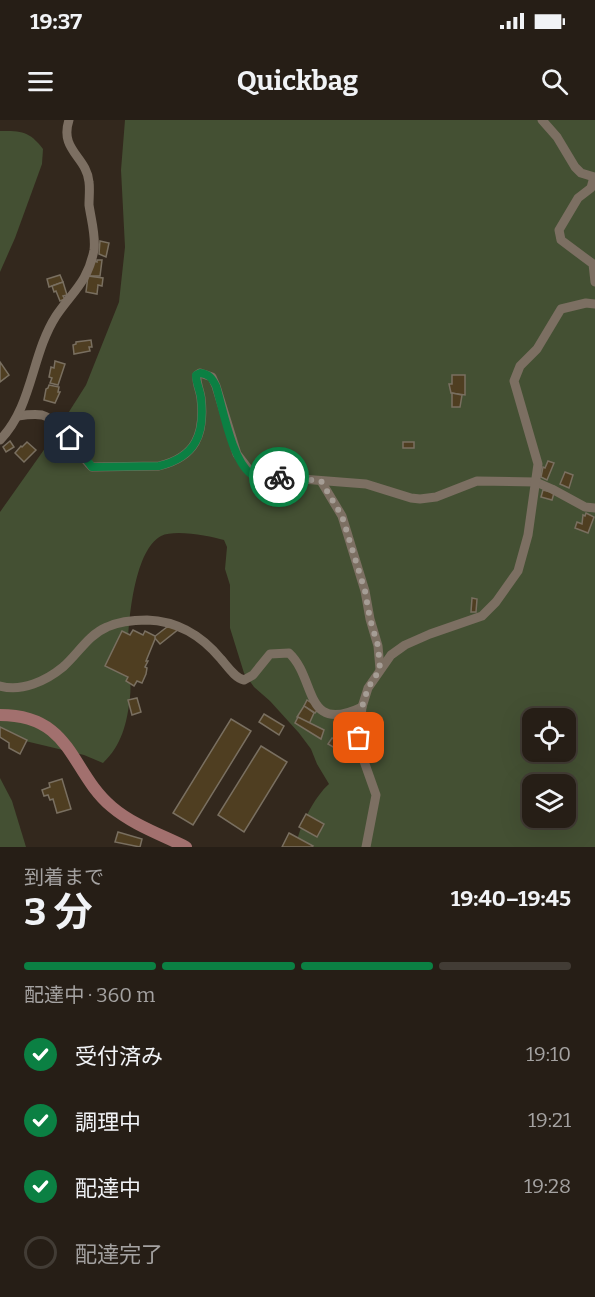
<!DOCTYPE html>
<html lang="ja">
<meta charset="utf-8">
<style>
body{margin:0;font-family:Bitter,"Noto Sans JP",serif;background:#322b23;color:#f1f3f6;height:100vh;display:flex;flex-direction:column;font-size:22px;white-space:nowrap}
*{box-sizing:border-box;margin:0}
p{font-size:20px;color:#a4a2a1}
.icon{flex:none;width:33px;height:33px;fill:none;stroke:currentColor;stroke-width:2;stroke-linecap:round;stroke-linejoin:round}
.map{position:relative;height:727px;overflow:hidden}
.drawer{display:flex;flex-direction:column;background:#261e16;flex:1}
.drawer>*{flex:none}
.controls{position:absolute;left:522px;top:588px;display:grid;gap:12px}
.controls a{display:grid;place-items:center;width:54px;height:54px;border-radius:12px;background:#261e16;box-shadow:0 6px 24px #0002,0 0 0 2px #423c35;font-size:30px}
.pin{position:absolute;display:grid;place-items:center;width:51px;height:51px;color:#fff;margin:-26px;border-radius:12px;box-shadow:0 3px 9px #0006}
.courier{position:absolute;display:grid;place-items:center;width:60px;height:60px;margin:-30px;border:4px solid #0b8043;border-radius:50%;background:#fff;color:#222;box-shadow:0 2px 8px #0007}
.headline em{font-style:normal;font-weight:700}
.headline div{display:flex;flex-direction:column-reverse}
.headline{display:flex;align-items:center;justify-content:space-between;height:102px;padding:0 24px}
h1{font-size:39px;font-weight:700;line-height:45px}
.bar{display:grid;grid-template-columns:repeat(4,1fr);gap:9px 6px;align-content:center;height:72px;padding:0 24px}
.bar i{height:8px;border-radius:4px;background:#423c35}
.bar .on{background:#0b8043}
.bar p{grid-column:span 4}
ol{padding:0 24px;list-style:none}
li{display:flex;align-items:center;gap:18px;height:66px}
li p{margin-inline-start:auto}
li .icon{padding:6px;border-radius:50%;background:#0b8043;color:#fff;stroke-width:4}
li:last-child{color:#a4a2a1}
li i{width:33px;height:33px;border:3px solid #423c35;border-radius:50%}
.status{display:flex;justify-content:space-between;align-items:center;height:42px;padding:0 30px;background:#261e16;direction:ltr}
.status svg{height:16px;fill:currentColor}
header{display:flex;justify-content:space-between;align-items:center;height:78px;padding:0 24px;background:#261e16;font-size:27px;font-weight:700}
.map>svg:first-child{display:block}
</style>
<div class="status"><b>19:37</b><svg viewBox="0 0 49 12"><path d="M0 12V9h3v3zM5 12V6h3v6zM10 12V3h3v9zM15 12V0h3v12zM26 1h20v11H26zM47 4h2v5h-2z"/></svg></div>
<header><svg class="icon" aria-label="menu" viewBox="0 0 24 24"><path d="M4 6h16M4 12h16M4 18h16"/></svg>Quickbag<svg class="icon" aria-label="search" viewBox="0 0 24 24"><circle cx="10" cy="10" r="6"/><path d="M15 15l6 6"/></svg></header>
<div class="map">
<svg width="595" height="727" viewBox="0 0 595 727">
<rect width="100%" height="100%" fill="#33281d"/>
<g fill="#445033" fill-rule="evenodd">
<path d="M 125,0 L 595,0 L 595,727 L 296,727 C 298,708 315,676 329,664 L 317,644 L 311,629 L 299,613 L 270,581 L 254,567 L 244,553 L 230,508 L 230,465 L 225,449 L 227,427 L 224,420 C 210,416 175,409 161,416 C 135,430 129,496 128,522 C 127,540 132,559 130,577 C 127,603 122,625 103,643 L 84,635 L 0,615 L 0,392 L 53,317 L 86,265 L 119,182 L 125,127 L 121,50 ZM 532,598 L 566,598 L 566,632 L 532,632 ZM 532,664 L 566,664 L 566,698 L 532,698 Z"/>
<path d="M 0,11 C 22,11 29,11 43,29 L 42,44 L 15,118 L 0,152 Z"/>
<path d="M 0,658 L 12,681 L 26,727 L 0,727 Z"/>
</g>
<g fill="#4f3e21" stroke="#796f60" stroke-width="1.5">
<path d="M 100,121 L 109,123 L 106,137 L 99,134 Z"/>
<path d="M 97,140 L 102,140 L 100,156 L 88,156 L 94,141 L 97,142 Z"/>
<path d="M 60,155 L 63,162 L 49,167 L 47,159 Z"/>
<path d="M 88,156 L 103,158 L 102,166 L 98,165 L 97,174 L 86,172 Z"/>
<path d="M 63,162 L 67,175 L 63,176 L 65,179 L 60,181 L 56,171 L 54,172 L 52,166 Z"/>
<path d="M 91,220 L 92,227 L 89,227 L 90,231 L 74,234 L 73,225 L 76,224 L 76,222 Z"/>
<path d="M 55,241 L 65,244 L 58,265 L 50,263 L 52,258 L 49,257 L 51,247 L 54,248 Z"/>
<path d="M 0,242 L 9,255 L 0,262 Z"/>
<path d="M 452,255 L 465,255 L 465,275 L 451,273 L 449,264 L 452,264 Z"/>
<path d="M 49,265 L 59,267 L 58,272 L 60,272 L 55,283 L 44,280 L 46,269 L 48,268 Z"/>
<path d="M 452,273 L 462,275 L 460,287 L 452,287 Z"/>
<path d="M 10,321 L 14,327 L 6,332 L 3,327 Z"/>
<path d="M 27,322 L 36,330 L 24,342 L 15,333 L 21,326 L 22,327 Z"/>
<rect x="403" y="322" width="11" height="6"/>
<path d="M 548,341 L 554,343 L 547,360 L 541,357 L 543,347 L 545,348 Z"/>
<path d="M 565,352 L 573,355 L 569,368 L 560,364 Z"/>
<path d="M 543,370 L 554,373 L 552,380 L 541,377 Z"/>
<path d="M 586,393 L 594,397 L 588,413 L 575,408 L 577,402 L 582,404 L 583,395 L 585,396 Z"/>
<path d="M 472,478 L 477,479 L 476,492 L 471,492 Z"/>
<path d="M 167,507 L 180,508 L 160,524 L 154,517 Z"/>
<path d="M 133,510 L 143,515 L 145,511 L 155,516 L 155,519 L 146,541 L 148,541 L 145,547 L 147,548 L 146,554 L 142,563 L 137,561 L 134,566 L 126,561 L 128,557 L 105,546 L 122,511 L 130,515 Z"/>
<path d="M 137,578 L 141,592 L 132,595 L 128,580 Z"/>
<path d="M 307,580 L 319,588 L 315,593 L 304,586 Z"/>
<path d="M 304,586 L 314,593 L 309,604 L 297,597 Z"/>
<path d="M 264,594 L 284,606 L 279,615 L 259,602 Z"/>
<path d="M 298,597 L 324,610 L 321,619 L 295,603 Z"/>
<path d="M 231,599 L 251,611 L 193,705 L 173,693 Z"/>
<path d="M 0,607 L 27,620 L 20,634 L 9,628 L 9,623 L 0,617 Z"/>
<path d="M 332,618 L 342,624 L 343,626 L 340,631 L 328,624 Z"/>
<path d="M 261,626 L 287,642 L 244,712 L 218,695 Z"/>
<path d="M 62,659 L 71,689 L 57,693 L 53,679 L 50,680 L 48,675 L 44,676 L 42,670 L 50,667 L 49,663 Z"/>
<path d="M 306,694 L 324,704 L 317,717 L 299,707 Z"/>
<path d="M 118,712 L 142,719 L 140,727 L 115,722 Z"/>
<path d="M 289,713 L 313,726 L 312,727 L 282,727 Z"/>
</g>
<g fill="none" stroke-linecap="round" stroke-linejoin="round">
<g stroke="#7c6f62" stroke-width="9">
<path d="M 542,0 L 557,17 L 575,47 L 581,53 L 594,57 L 591,68 L 578,78 L 559,110 L 561,120 L 593,144 L 595,162"/>
<path d="M 18,296 C 25,295 35,294 42,295 C 60,300 78,334 92,347 L 159,346 C 196,337 205,314 201,278 C 200,270 196,263 197,255 L 200,253 L 212,257 L 216,266 L 237,334 L 253,355 L 265,358 L 276,357 L 366,364 L 411,378 L 420,379 L 436,377 L 477,361 L 536,362 L 552,369 L 585,387 L 595,388"/>
<path d="M 0,320 C 33,286 31,235 56,196 C 72,172 88,162 94,130 C 96,116 91,99 89,85 C 89,77 90,69 89,62 C 87,37 59,30 69,0"/>
<path d="M 321,361 L 342,396 L 365,471 L 370,499 L 378,526 L 380,549"/>
<path d="M 0,566 C 22,572 46,561 63,547 C 78,534 88,515 107,507 C 118,502 134,500 147,500 C 178,501 202,516 221,539 C 228,547 235,558 244,560 L 253,555 L 270,534 L 289,533 C 317,559 303,615 362,587"/>
<path d="M 366,727 L 376,675 L 359,627 L 359,618 L 362,587 L 368,568 L 391,535 L 405,525 L 430,514 L 482,496 L 496,482 L 518,451 L 528,415 L 538,344 L 514,261 L 520,246 L 537,229 L 561,189 L 586,183 L 595,184"/>
</g>
<path stroke="#a2706e" stroke-width="12" d="M 0,595 C 73,595 70,652 112,687 C 133,705 162,715 186,727"/>
</g>
<g fill="none" stroke-linecap="round" stroke-linejoin="round">
<path stroke="#a59d95" stroke-width="6" stroke-dasharray="0 10.8" d="M 279,357 L 321,361 L 342,396 L 365,471 L 370,499 L 378,526 L 380,549 L 368,568 L 362,587 L 359,618"/>
<path stroke="#0b8043" stroke-width="8" d="M 70,318 L 92,347 L 159,346 C 196,337 205,314 201,278 C 200,270 196,263 196,255 L 200,253 C 209,254 212,258 216,266 C 223,289 232,340 251,354 C 259,359 270,357 279,357"/>
</g>
</svg>
<div class="controls">
<a><svg class="icon" aria-label="locate" viewBox="0 0 24 24"><circle cx="12" cy="12" r="6"/><path d="M12 2v4M12 18v4M2 12h4M18 12h4"/></svg></a>
<a><svg class="icon" aria-label="layers" viewBox="0 0 24 24"><path d="M12 4l9 5-9 5-9-5zM3 14l9 5 9-5"/></svg></a>
</div>
<div class="pin" style="left:359px;top:618px;background:#ea580c"><svg class="icon" aria-label="bag" viewBox="0 0 24 24"><path d="M5 8h14l-1 12H6zM9 8a3 3 0 0 1 6 0"/></svg></div>
<div class="pin" style="left:70px;top:318px;background:#1f2937"><svg class="icon" aria-label="home" viewBox="0 0 24 24"><path d="M3 11l9-7 9 7M6 9v11h12V9"/></svg></div>
<div class="courier" style="left:279px;top:357px"><svg class="icon" aria-label="bike" viewBox="0 0 24 24"><circle cx="6" cy="16" r="4"/><circle cx="18" cy="16" r="4"/><path d="M6 16l4-8h5l3 8M10 8l3 8H6M13 5h3"/></svg></div>
</div>
<section class="drawer">
<div class="headline"><div><h1>3 分</h1><p>到着まで</p></div><em>19:40–19:45</em></div>
<div class="bar"><i class="on"></i><i class="on"></i><i class="on"></i><i></i><p>配達中 · 360 m</p></div>
<ol>
<li><svg class="icon" aria-label="check" viewBox="0 0 24 24"><path d="M5 12l5 5 9-10"/></svg>受付済み<p>19:10</p></li>
<li><svg class="icon" aria-label="check" viewBox="0 0 24 24"><path d="M5 12l5 5 9-10"/></svg>調理中<p>19:21</p></li>
<li><svg class="icon" aria-label="check" viewBox="0 0 24 24"><path d="M5 12l5 5 9-10"/></svg>配達中<p>19:28</p></li>
<li><i></i>配達完了</li>
</ol>
</section>
